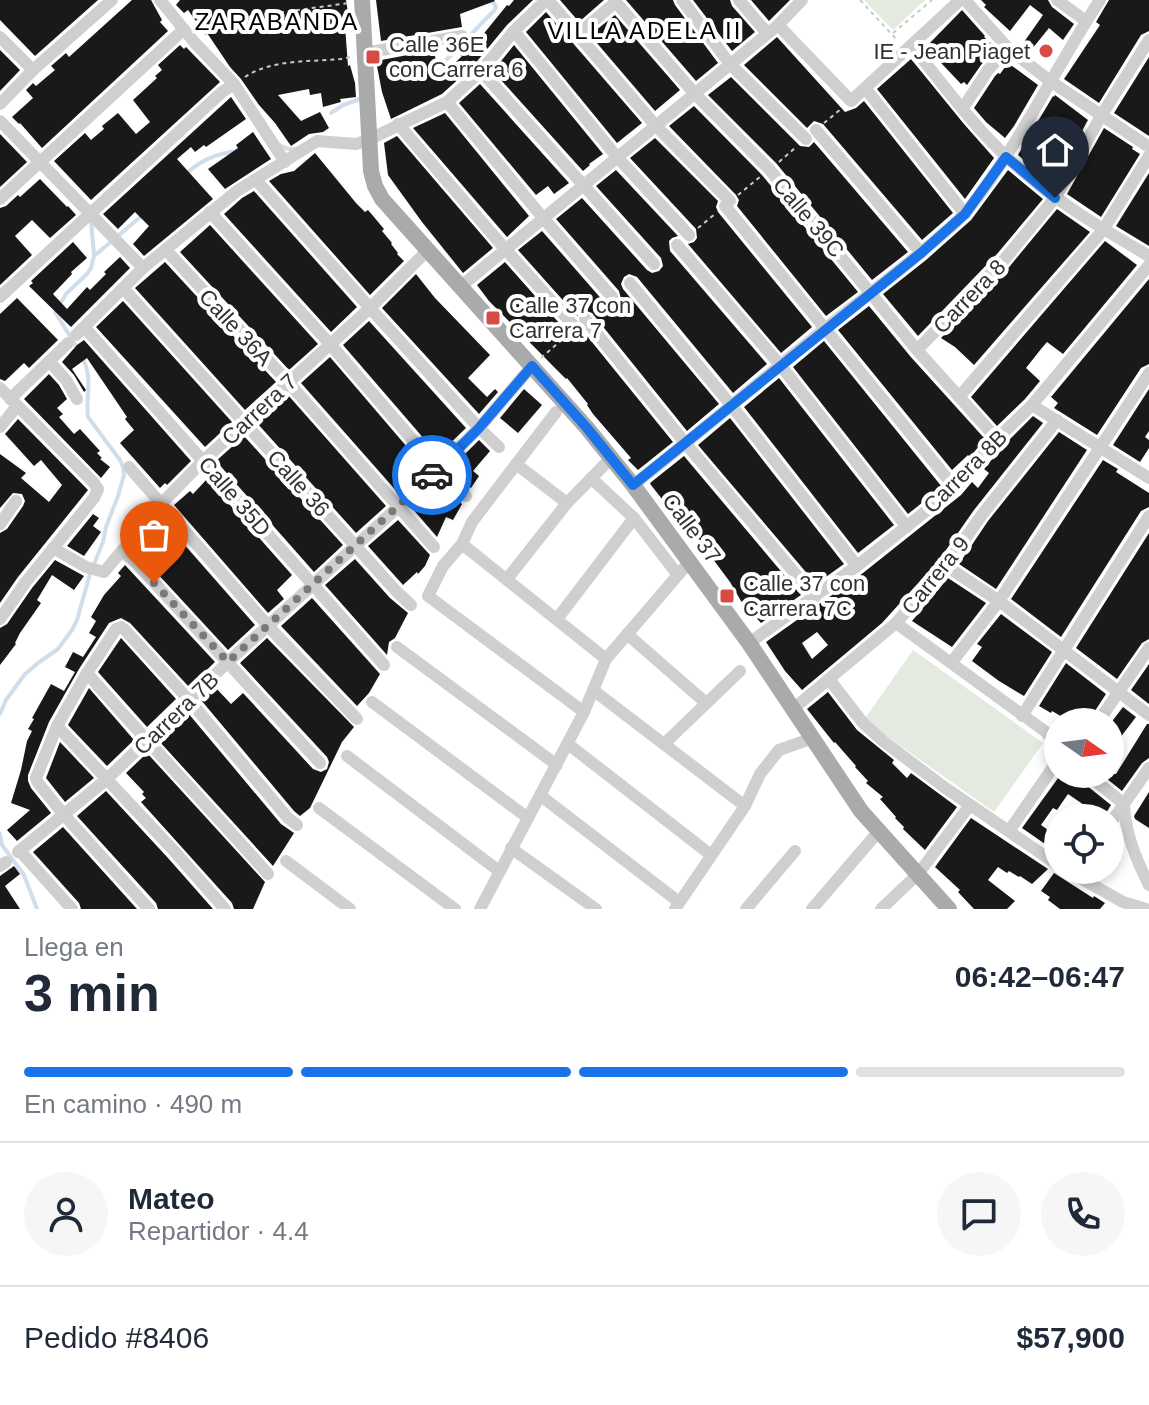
<!DOCTYPE html>
<html lang="es">
<meta charset="utf-8">
<style>
body{margin:0;font-family:Arial,sans-serif;background:#f6f6f7;color:#1f2937;height:100vh;display:flex;flex-direction:column;font-size:30px;white-space:nowrap}
*{box-sizing:border-box;margin:0}
p{font-size:26px;color:#747a83}
.icon{flex:none;width:44px;height:44px;fill:none;stroke:currentColor;stroke-width:2;stroke-linecap:round;stroke-linejoin:round}
.map{position:relative;height:909px;overflow:hidden}
.sheet{display:flex;flex-direction:column;background:#fff;flex:1}
.sheet>*{flex:none}
.needle{width:52px;rotate:104deg}
.controls{position:absolute;left:1044px;top:708px;display:grid;gap:16px}
.controls a{display:grid;place-items:center;width:80px;height:80px;border-radius:50%;background:#fff;box-shadow:0 4px 12px #0003;font-size:40px}
.pin{position:absolute;display:grid;place-items:center;width:68px;height:68px;color:#fff;margin:-82px -34px;border-radius:50% 50% 50% 0;rotate:-45deg;box-shadow:0 0 8px #0007}
.pin .icon{rotate:45deg}
.courier{position:absolute;display:grid;place-items:center;width:80px;height:80px;margin:-40px;border:6px solid #1a73e8;border-radius:50%;background:#fff;color:#222;box-shadow:0 2px 10px #0007}
.overview em{font-style:normal;font-weight:600}
.overview div{display:flex;flex-direction:column-reverse}
.overview{display:flex;align-items:center;justify-content:space-between;height:136px;padding:0 24px}
h1{font-size:52px;font-weight:600;line-height:60px}
.bar{display:grid;grid-template-columns:repeat(4,1fr);gap:12px 8px;align-content:center;height:96px;padding:0 24px}
.bar i{height:10px;border-radius:6px;background:#e0e1e3}
.bar .selected{background:#1a73e8}
.bar p{grid-column:span 4}
.line{display:flex;align-items:center;gap:20px;padding:0 24px;border-top:2px solid #e0e1e3}
.line div{flex:1}
.round{display:grid;place-items:center;flex:none;width:84px;height:84px;border-radius:42px;background:#f6f6f7}
.map>svg:first-child{display:block}
</style>
<div class="map">
<svg width="1149" height="909" viewBox="0 0 1149 909">
<rect width="100%" height="100%" fill="#fff"/>
<g fill="#e3eadf">
<path d="M 864,0 L 925,0 L 893,30 Z"/>
<path d="M 913,650 L 1043,743 L 994,812 L 864,720 Z"/>
</g>
<g fill="none" stroke-linecap="round" stroke-linejoin="round">
<g stroke="#d0ddeb" stroke-width="4">
<path d="M 433,70 C 456,55 473,30 494,11 L 496,7 L 492,0"/>
<path d="M 331,113 L 343,105 L 360,99"/>
<path d="M 278,145 L 289,149 L 296,149"/>
<path d="M 185,175 C 199,161 218,153 238,151"/>
<path d="M 91,220 L 94,255"/>
<path d="M 78,349 L 55,312 L 66,294 L 87,274 L 91,268 L 94,256 L 144,214"/>
<path d="M 0,714 L 6,700 L 25,674 L 38,663 L 58,649 L 72,630 L 77,620 L 90,574 L 103,542 L 106,527 L 118,496 L 124,475 L 123,467 L 120,460 L 88,417 C 85,395 94,379 82,357"/>
<path d="M 0,834 L 2,845 L 24,875 L 37,909"/>
</g>
</g>
<g fill="#191919" fill-rule="evenodd">
<path d="M 0,0 L 98,0 L 35,56 L 0,20 Z"/>
<path d="M 132,0 L 151,0 L 162,20 L 160,22 L 168,31 L 42,148 L 20,123 L 19,124 L 12,117 L 33,98 L 26,90 L 33,83 L 36,86 L 55,70 L 51,66 L 66,53 L 69,57 Z"/>
<path d="M 180,0 L 346,0 L 350,25 L 345,26 L 348,66 L 350,65 L 355,83 L 356,97 L 340,99 L 341,102 L 323,107 L 321,93 L 310,95 L 309,89 L 278,95 L 301,121 L 320,112 L 329,128 L 323,132 L 309,134 L 291,146 L 275,123 L 259,105 L 241,79 L 230,67 L 205,30 L 203,31 L 188,10 L 184,13 L 176,5 Z"/>
<path d="M 376,0 L 494,0 L 495,1 L 460,14 L 462,27 L 381,41 Z"/>
<path d="M 514,0 L 533,0 L 507,25 L 474,65 L 442,94 L 391,119 L 382,92 L 376,61 L 434,50 L 439,79 L 462,56 L 460,55 L 473,39 L 477,42 L 507,5 L 509,6 Z"/>
<path d="M 560,0 L 604,0 L 579,22 Z"/>
<path d="M 626,0 L 673,0 L 675,5 L 718,63 L 696,81 Z"/>
<path d="M 693,0 L 730,0 L 732,6 L 755,32 L 732,51 Z"/>
<path d="M 751,0 L 790,0 L 769,21 Z"/>
<path d="M 981,0 L 1048,0 L 1052,7 L 1074,24 L 1063,40 L 1049,28 L 1032,49 L 1024,42 L 1043,15 L 1030,5 L 1010,31 L 984,7 L 986,5 Z"/>
<path d="M 1109,0 L 1149,0 L 1149,31 L 1141,35 L 1099,103 L 1064,79 L 1100,25 L 1096,22 Z"/>
<path d="M 962,10 L 985,36 L 984,37 L 996,48 L 981,65 L 967,85 L 964,82 L 961,84 L 926,47 Z"/>
<path d="M 546,12 L 642,123 L 617,143 L 526,32 Z"/>
<path d="M 615,15 L 680,90 L 655,111 L 590,35 Z"/>
<path d="M 777,37 L 845,112 L 856,108 L 864,101 L 953,213 L 922,240 L 823,124 L 814,121 L 807,128 L 744,65 Z"/>
<path d="M 180,45 L 184,49 L 186,47 L 220,82 L 91,200 L 54,161 L 85,133 L 91,140 L 104,129 L 102,126 L 118,113 L 136,134 L 150,122 L 133,100 L 157,78 L 155,76 L 162,70 L 158,65 Z"/>
<path d="M 514,45 L 603,154 L 589,164 L 590,165 L 583,171 L 493,71 Z"/>
<path d="M 0,50 L 20,70 L 0,91 Z"/>
<path d="M 1149,57 L 1149,136 L 1114,113 Z"/>
<path d="M 911,59 L 964,124 L 994,158 L 965,199 L 877,89 Z"/>
<path d="M 1008,63 L 1038,85 L 1014,126 L 1005,138 L 986,122 L 974,108 L 995,76 L 998,73 L 1000,74 Z"/>
<path d="M 731,77 L 800,146 L 809,147 L 814,142 L 908,252 L 872,280 L 776,163 L 708,95 Z"/>
<path d="M 480,84 L 569,183 L 554,194 L 548,186 L 536,195 L 459,103 Z"/>
<path d="M 1055,95 L 1088,120 L 1053,184 L 1018,155 L 1053,96 L 1054,97 Z"/>
<path d="M 231,97 L 246,119 L 206,147 L 204,145 L 195,152 L 191,147 L 177,159 L 213,199 L 144,256 L 133,244 L 149,226 L 135,212 L 118,229 L 103,214 Z"/>
<path d="M 694,106 L 762,175 L 858,292 L 826,316 L 737,206 L 739,200 L 736,195 L 669,126 Z"/>
<path d="M 445,113 L 529,216 L 507,237 L 413,128 Z"/>
<path d="M 1104,128 L 1133,147 L 1132,149 L 1140,154 L 1101,217 L 1067,194 Z"/>
<path d="M 253,132 L 271,159 L 225,189 L 208,169 L 238,148 L 236,145 Z"/>
<path d="M 0,134 L 27,162 L 0,187 Z"/>
<path d="M 397,136 L 493,248 L 463,273 L 422,222 L 388,175 L 384,143 Z"/>
<path d="M 655,138 L 718,201 L 716,207 L 718,212 L 812,327 L 781,353 L 688,244 L 694,242 L 697,238 L 696,229 L 630,158 Z"/>
<path d="M 315,153 L 356,203 L 365,212 L 368,210 L 374,217 L 384,229 L 382,231 L 392,243 L 391,244 L 398,253 L 397,254 L 404,261 L 370,295 L 269,181 L 281,174 L 294,171 Z"/>
<path d="M 616,170 L 678,236 L 672,238 L 669,241 L 670,251 L 767,364 L 733,393 L 637,277 L 629,274 L 624,277 L 621,284 L 623,289 L 719,404 L 687,431 L 592,313 L 584,310 L 577,316 L 518,250 L 542,231 L 605,303 L 610,306 L 617,304 L 621,299 L 619,291 L 556,219 L 582,198 L 647,270 L 652,273 L 659,271 L 663,266 L 661,258 L 596,186 Z"/>
<path d="M 1008,170 L 1043,199 L 997,254 L 918,336 L 883,294 L 926,260 L 971,220 Z"/>
<path d="M 1149,173 L 1149,246 L 1116,226 Z"/>
<path d="M 40,179 L 67,207 L 68,206 L 76,215 L 50,238 L 32,220 L 15,236 L 32,255 L 0,285 L 0,208 L 6,206 L 18,195 L 20,197 Z"/>
<path d="M 254,191 L 357,307 L 331,332 L 224,214 L 242,198 Z"/>
<path d="M 1057,209 L 1090,232 L 974,365 L 955,347 L 941,338 L 1010,266 Z"/>
<path d="M 210,225 L 318,344 L 289,370 L 180,252 Z"/>
<path d="M 1105,241 L 1137,265 L 1063,354 L 1047,342 L 1041,349 L 1026,368 L 1040,381 L 1025,399 L 997,426 L 971,397 Z"/>
<path d="M 73,242 L 87,258 L 71,272 L 72,274 L 53,294 L 67,309 L 87,287 L 90,290 L 106,274 L 104,272 L 120,257 L 130,268 L 71,327 L 29,286 L 33,283 L 31,281 Z"/>
<path d="M 165,262 L 276,382 L 245,410 L 135,288 Z"/>
<path d="M 505,262 L 568,333 L 576,336 L 583,331 L 673,442 L 638,470 L 628,460 L 631,458 L 593,414 L 587,405 L 588,404 L 567,378 L 566,379 L 551,364 L 489,301 L 477,285 Z"/>
<path d="M 416,274 L 435,298 L 490,355 L 468,378 L 487,397 L 495,389 L 498,392 L 479,414 L 382,308 Z"/>
<path d="M 1149,279 L 1149,364 L 1141,368 L 1097,435 L 1054,408 L 1058,403 L 1051,397 Z"/>
<path d="M 17,298 L 58,340 L 29,368 L 24,363 L 5,381 L 0,379 L 0,314 Z"/>
<path d="M 123,301 L 232,422 L 205,447 L 96,327 Z"/>
<path d="M 869,306 L 910,356 L 985,439 L 970,457 L 968,455 L 952,470 L 838,330 Z"/>
<path d="M 369,321 L 466,428 L 438,455 L 343,345 Z"/>
<path d="M 84,340 L 191,461 L 167,485 L 165,483 L 160,488 L 120,443 L 134,430 L 125,419 L 127,417 L 87,358 L 72,369 L 86,390 L 84,392 L 74,375 L 62,362 L 77,345 Z"/>
<path d="M 824,341 L 942,487 L 908,514 L 793,367 Z"/>
<path d="M 330,357 L 425,468 L 399,494 L 301,383 Z"/>
<path d="M 49,374 L 59,385 L 67,399 L 57,408 L 63,414 L 59,417 L 74,434 L 80,429 L 100,451 L 97,453 L 102,458 L 100,459 L 110,467 L 101,478 L 24,399 Z"/>
<path d="M 779,378 L 894,525 L 858,553 L 744,407 Z"/>
<path d="M 524,389 L 542,405 L 518,433 L 500,418 Z"/>
<path d="M 1149,389 L 1149,431 L 1145,437 L 1149,440 L 1149,448 L 1140,462 L 1113,445 Z"/>
<path d="M 288,395 L 386,506 L 356,533 L 257,423 Z"/>
<path d="M 1033,416 L 1043,423 L 974,510 L 939,560 L 882,623 L 802,690 L 785,671 L 766,642 L 863,573 L 961,495 L 972,482 L 978,488 L 989,473 L 984,469 L 1004,445 ZM 817,632 L 828,645 L 812,659 L 802,643 Z"/>
<path d="M 730,418 L 844,564 L 816,584 L 698,445 Z"/>
<path d="M 18,419 L 88,490 L 18,577 L 0,603 L 0,533 L 7,529 L 23,506 L 25,501 L 22,494 L 13,493 L 0,508 L 0,454 L 26,473 L 21,478 L 49,502 L 62,485 L 41,460 L 34,466 L 5,434 Z"/>
<path d="M 1059,432 L 1087,450 L 996,589 L 959,564 L 988,521 Z"/>
<path d="M 244,436 L 343,545 L 314,572 L 216,461 Z"/>
<path d="M 479,440 L 490,451 L 473,471 L 479,476 L 471,488 L 450,469 Z"/>
<path d="M 684,456 L 801,595 L 761,623 L 741,601 L 730,582 L 698,539 L 677,516 L 676,517 L 651,485 L 650,483 Z"/>
<path d="M 1103,460 L 1118,469 L 1116,472 L 1149,493 L 1149,507 L 1141,511 L 1061,637 L 1011,599 Z"/>
<path d="M 207,479 L 292,575 L 277,590 L 284,599 L 268,613 L 174,505 L 190,491 L 193,494 Z"/>
<path d="M 437,482 L 462,504 L 453,520 L 446,517 L 437,537 L 411,507 Z"/>
<path d="M 93,514 L 99,518 L 93,526 L 101,532 L 84,556 L 67,546 Z"/>
<path d="M 161,518 L 255,625 L 228,650 L 143,558 L 145,557 L 140,551 L 158,537 L 151,530 Z"/>
<path d="M 398,520 L 430,555 L 425,566 L 418,574 L 417,572 L 403,585 L 368,546 Z"/>
<path d="M 1149,533 L 1149,639 L 1142,643 L 1117,679 L 1076,648 Z"/>
<path d="M 355,559 L 390,598 L 408,613 L 395,638 L 389,642 L 387,655 L 325,585 Z"/>
<path d="M 55,560 L 84,576 L 74,590 L 52,575 L 37,600 L 41,603 L 20,633 L 15,643 L 16,644 L 0,665 L 0,628 L 7,624 L 32,588 Z"/>
<path d="M 125,565 L 215,662 L 189,687 L 130,623 L 121,618 L 109,623 L 79,669 L 49,722 L 28,775 L 28,781 L 31,788 L 51,813 L 17,841 L 7,830 L 30,810 L 11,803 L 21,770 L 27,741 L 32,731 L 28,729 L 34,719 L 32,718 L 51,684 L 64,691 L 75,672 L 65,667 L 73,652 L 83,657 L 96,637 L 89,633 L 96,621 L 91,617 L 104,595 L 121,576 L 118,573 Z"/>
<path d="M 948,578 L 986,603 L 952,647 L 912,621 Z"/>
<path d="M 312,598 L 380,674 L 369,693 L 357,706 L 281,626 Z"/>
<path d="M 1001,614 L 1052,652 L 1024,696 L 999,681 L 972,661 L 982,647 L 977,644 Z"/>
<path d="M 121,638 L 176,699 L 147,727 L 98,672 Z"/>
<path d="M 267,638 L 354,727 L 342,742 L 310,808 L 300,816 L 294,811 L 201,700 L 215,687 L 231,704 L 243,693 L 313,769 L 321,772 L 327,769 L 329,762 L 327,757 L 240,663 Z"/>
<path d="M 1066,663 L 1106,694 L 1091,717 L 1089,722 L 1071,722 L 1052,711 L 1051,713 L 1039,706 Z"/>
<path d="M 1149,664 L 1149,704 L 1131,690 Z"/>
<path d="M 89,688 L 134,740 L 107,766 L 68,725 Z"/>
<path d="M 828,692 L 857,730 L 894,760 L 892,763 L 907,778 L 911,773 L 957,807 L 925,850 L 903,829 L 904,827 L 895,818 L 896,817 L 880,799 L 883,797 L 866,783 L 868,781 L 855,767 L 856,766 L 835,742 L 834,743 L 807,709 Z"/>
<path d="M 1123,707 L 1136,717 L 1110,751 L 1110,724 Z"/>
<path d="M 188,713 L 281,824 L 294,833 L 273,866 L 159,741 Z"/>
<path d="M 1147,724 L 1149,724 L 1149,758 L 1142,763 L 1122,791 L 1101,774 L 1116,774 Z"/>
<path d="M 60,742 L 94,778 L 65,802 L 46,778 Z"/>
<path d="M 147,753 L 265,882 L 253,909 L 234,909 L 232,903 L 141,802 L 146,798 L 142,794 L 144,792 L 126,773 Z"/>
<path d="M 1061,774 L 1078,774 L 1081,781 L 1111,805 L 1103,818 L 1068,794 L 1057,810 L 1053,808 L 1041,825 L 1058,837 L 1058,853 L 1022,828 Z"/>
<path d="M 106,791 L 168,858 L 213,909 L 158,909 L 156,903 L 77,816 Z"/>
<path d="M 1149,792 L 1149,828 L 1135,819 L 1134,816 Z"/>
<path d="M 971,818 L 1048,869 L 1032,884 L 1020,876 L 1019,877 L 1009,871 L 1007,873 L 998,867 L 988,880 L 1015,901 L 1007,909 L 974,909 L 958,892 L 960,890 L 935,867 Z"/>
<path d="M 63,827 L 137,909 L 81,909 L 79,903 L 33,852 Z"/>
<path d="M 14,866 L 20,874 L 5,886 L 20,909 L 0,909 L 0,876 Z"/>
<path d="M 1054,873 L 1093,898 L 1094,896 L 1105,903 L 1100,909 L 1060,909 L 1048,900 L 1050,897 L 1041,891 Z"/>
</g>
<g fill="none" stroke-linecap="round" stroke-linejoin="round">
<g stroke="#c9c9c9" stroke-width="2" stroke-dasharray="4 4" stroke-linecap="butt">
<path d="M 860,0 L 898,41"/>
<path d="M 893,33 L 932,0"/>
<path d="M 205,35 L 217,26 L 232,19 L 349,3"/>
<path d="M 245,77 C 272,59 309,62 341,59 L 351,57"/>
<path d="M 824,123 L 841,109"/>
<path d="M 779,162 L 795,148"/>
<path d="M 738,195 L 761,176"/>
<path d="M 698,228 L 715,214"/>
<path d="M 541,358 L 566,336"/>
</g>
<g stroke="#cfcfcf" stroke-width="12">
<path d="M 160,0 L 195,43 L 234,84 L 285,162"/>
<path d="M 548,0 L 656,126 L 730,201"/>
<path d="M 614,0 L 695,94 L 769,169 L 917,350 L 997,439"/>
<path d="M 682,0 L 730,64 L 806,139"/>
<path d="M 739,0 L 767,33"/>
<path d="M 965,0 L 1008,48 L 1050,81 L 1149,147"/>
<path d="M 1057,0 L 1086,21"/>
<path d="M 778,25 L 851,101 L 960,0"/>
<path d="M 514,31 L 617,157 L 689,235"/>
<path d="M 578,34 L 616,2"/>
<path d="M 0,37 L 33,70"/>
<path d="M 912,46 C 942,83 974,127 1008,158 C 1050,198 1099,227 1149,256"/>
<path d="M 364,53 L 462,36"/>
<path d="M 481,71 L 654,264"/>
<path d="M 865,88 L 965,214"/>
<path d="M 447,102 L 544,219 L 612,297"/>
<path d="M 0,104 L 33,70 L 112,0"/>
<path d="M 963,108 L 988,70 L 1008,48"/>
<path d="M 0,121 L 143,268"/>
<path d="M 398,124 L 506,250 L 575,327"/>
<path d="M 816,130 L 921,253"/>
<path d="M 256,180 L 370,308 L 479,428 L 499,447"/>
<path d="M 0,199 L 183,30"/>
<path d="M 725,206 L 955,488"/>
<path d="M 210,212 L 330,344 L 443,475 L 466,496"/>
<path d="M 677,245 L 781,366 L 907,527"/>
<path d="M 166,250 L 288,382 L 434,547"/>
<path d="M 630,283 L 731,405 L 857,566"/>
<path d="M 460,287 L 778,25 L 802,0"/>
<path d="M 123,288 L 397,592 L 411,605"/>
<path d="M 0,297 L 222,92 L 234,84"/>
<path d="M 585,319 L 686,444 L 815,597"/>
<path d="M 85,328 L 384,665"/>
<path d="M 76,335 L 143,268 L 237,191 L 317,141 L 356,144 L 368,140 L 447,102 L 481,71 L 514,31 L 546,0"/>
<path d="M 917,350 L 1004,260 L 1055,198 L 1101,116 L 1149,40"/>
<path d="M 49,361 L 66,380 L 77,399"/>
<path d="M 0,388 L 93,482 L 98,489 L 94,498 L 25,583 L 0,619"/>
<path d="M 959,397 L 1103,230 L 1149,156"/>
<path d="M 10,399 L 68,343"/>
<path d="M 1032,405 L 1149,478"/>
<path d="M 556,412 L 472,522 L 462,544 L 443,566 L 428,596 L 584,712"/>
<path d="M 0,427 L 17,406"/>
<path d="M 516,464 L 567,503"/>
<path d="M 129,467 L 268,626 L 357,719"/>
<path d="M 591,478 L 634,518 L 678,575"/>
<path d="M 633,485 C 699,434 761,380 826,328 C 861,300 897,273 931,244 C 943,233 957,223 967,211 C 1019,146 1054,70 1100,0"/>
<path d="M 0,524 L 16,501"/>
<path d="M 462,544 L 606,659"/>
<path d="M 53,548 L 86,567 L 104,572 L 162,503 L 204,460 L 370,308 L 427,251"/>
<path d="M 122,551 L 136,563 L 320,763"/>
<path d="M 946,566 L 999,601 L 1149,715"/>
<path d="M 507,579 L 567,503 L 611,458"/>
<path d="M 557,619 L 634,518"/>
<path d="M 896,623 L 1046,732 L 1058,747"/>
<path d="M 627,634 L 706,703"/>
<path d="M 749,643 L 857,566 L 955,488 L 997,439 L 1032,405 L 1149,265"/>
<path d="M 397,647 L 557,765"/>
<path d="M 952,662 L 999,601 L 1149,373"/>
<path d="M 87,673 C 146,741 208,806 268,874"/>
<path d="M 829,679 L 863,723 L 883,741 L 944,787 L 1058,865"/>
<path d="M 593,690 L 745,806"/>
<path d="M 372,702 L 528,818"/>
<path d="M 793,709 L 896,623 L 946,566 L 981,516 L 1057,420"/>
<path d="M 1022,716 L 1149,516"/>
<path d="M 1098,722 L 1149,648"/>
<path d="M 57,726 L 175,852 L 225,909"/>
<path d="M 568,744 L 711,855"/>
<path d="M 664,744 L 740,671"/>
<path d="M 347,756 L 499,871"/>
<path d="M 1087,774 L 1124,804 C 1125,833 1136,859 1149,885"/>
<path d="M 541,796 L 679,902"/>
<path d="M 319,808 L 455,909"/>
<path d="M 1110,824 L 1149,768"/>
<path d="M 1009,831 L 1058,760"/>
<path d="M 511,848 L 596,909"/>
<path d="M 20,851 L 72,909"/>
<path d="M 18,852 L 107,779 L 228,662 L 398,507 L 479,428 L 532,366"/>
<path d="M 286,861 L 350,909"/>
<path d="M 0,866 L 6,862"/>
<path d="M 1066,870 L 1123,902 L 1146,909"/>
<path d="M 149,909 L 65,816 L 38,783 L 36,778 L 57,726 L 87,673 L 116,629 L 121,627 L 125,630 L 189,700 L 288,818 L 297,825"/>
<path d="M 480,909 L 584,712 L 606,659 L 690,561"/>
<path d="M 675,909 L 745,806 L 760,774 L 779,750 L 813,738"/>
<path d="M 746,909 L 795,851"/>
<path d="M 812,909 L 879,831"/>
<path d="M 881,909 L 918,874 L 970,805"/>
</g>
<path stroke="#aaa" stroke-width="16" d="M 362,0 L 371,171 L 375,186 L 382,199 L 587,428 L 633,485 L 749,643 L 861,811 L 949,909"/>
</g>
<g fill="none" stroke-linecap="round" stroke-linejoin="round">
<path stroke="#7a7a7a" stroke-width="8" stroke-dasharray="0 14.4" d="M 154,583 L 228,662 L 432,475"/>
<path stroke="#1a73e8" stroke-width="10" d="M 432,475 L 479,428 L 532,366 L 587,428 L 633,485 L 921,253 L 965,214 L 1006,157 L 1055,198"/>
</g>
<g fill="#d84b45" stroke="#fff" stroke-width="3">
<circle cx="1046" cy="51" r="8"/>
<rect x="365" y="49" width="16" height="16" rx="4"/>
<rect x="485" y="310" width="16" height="16" rx="4"/>
<rect x="719" y="588" width="16" height="16" rx="4"/>
</g>
<g text-anchor="middle" stroke-width="8" stroke-linejoin="round" paint-order="stroke">
<g font-size="22" fill="#323232" stroke="#fff" text-anchor="start">
<text x="389" y="52">Calle 36E<tspan x="389" dy="25">con Carrera 6</tspan></text>
<text x="1030" y="59" text-anchor="end">IE - Jean Piaget</text>
<text x="509" y="313">Calle 37 con<tspan x="509" dy="25">Carrera 7</tspan></text>
<text x="743" y="591">Calle 37 con<tspan x="743" dy="25">Carrera 7C</tspan></text>
</g>
<g font-size="22" fill="#323232" stroke="#fff">
<text transform="translate(809 217) rotate(50)" y="8">Calle 39C</text>
<text transform="translate(969 296) rotate(-46)" y="8">Carrera 8</text>
<text transform="translate(236 327) rotate(47)" y="8">Calle 36A</text>
<text transform="translate(259 409) rotate(-43)" y="8">Carrera 7</text>
<text transform="translate(965 471) rotate(-45)" y="8">Carrera 8B</text>
<text transform="translate(299 483) rotate(48)" y="8">Calle 36</text>
<text transform="translate(235 496) rotate(49)" y="8">Calle 35D</text>
<text transform="translate(692 528) rotate(53)" y="8">Calle 37</text>
<text transform="translate(935 575) rotate(-51)" y="8">Carrera 9</text>
<text transform="translate(176 713) rotate(-44)" y="8">Carrera 7B</text>
</g>
<g font-size="24" letter-spacing="2" fill="#000" stroke="#fff">
<text x="277" y="30">ZARABANDA</text>
<text x="645" y="39">VILLA ADELA II</text>
</g>
</g>
</svg>
<div class="controls">
<a><svg class="needle" viewBox="-14 -14 28 28"><path d="M0-13l5 13h-10z" fill="#e53935"/><path d="M0 13l5-13h-10z" fill="#747a83"/></svg></a>
<a><svg class="icon" aria-label="locate" viewBox="0 0 24 24"><circle cx="12" cy="12" r="6"/><path d="M12 2v4M12 18v4M2 12h4M18 12h4"/></svg></a>
</div>
<div class="pin" style="left:154px;top:583px;background:#ea580c"><svg class="icon" aria-label="bag" viewBox="0 0 24 24"><path d="M5 8h14l-1 12H6zM9 8a3 3 0 0 1 6 0"/></svg></div>
<div class="pin" style="left:1055px;top:198px;background:#1f2937"><svg class="icon" aria-label="home" viewBox="0 0 24 24"><path d="M3 11l9-7 9 7M6 9v11h12V9"/></svg></div>
<div class="courier" style="left:432px;top:475px"><svg class="icon" aria-label="car" viewBox="0 0 24 24"><path d="M5 17H2v-5l4-1 3-4h7l3 4 3 1v5h-3M9 17h6M6 11h13"/><circle cx="7" cy="17" r="2"/><circle cx="17" cy="17" r="2"/></svg></div>
</div>
<section class="sheet">
<div class="overview"><div><h1>3 min</h1><p>Llega en</p></div><em>06:42–06:47</em></div>
<div class="bar"><i class="selected"></i><i class="selected"></i><i class="selected"></i><i></i><p>En camino · 490 m</p></div>
<div class="line" style="height:144px"><a class="round"><svg class="icon" aria-label="person" viewBox="0 0 24 24"><circle cx="12" cy="8" r="4"/><path d="M4 21q1-7 8-7t8 7"/></svg></a><div><b>Mateo</b><p>Repartidor · 4.4</p></div><a class="round"><svg class="icon" aria-label="chat" viewBox="0 0 24 24"><path d="M4 5h16v11H9l-5 4z"/></svg></a><a class="round"><svg class="icon" aria-label="phone" viewBox="0 0 24 24"><path d="M5 4h4l2 5-3 2q2 4 5 5l2-3 5 2v4C11 20 4 13 5 4z"/></svg></a></div>
<div class="line" style="height:104px"><div>Pedido #8406</div><b>$57,900</b></div>
</section>
